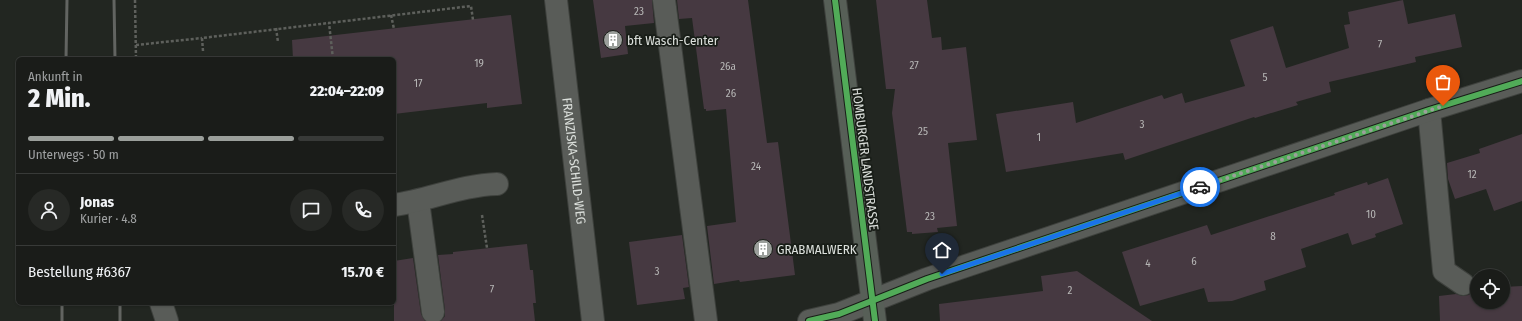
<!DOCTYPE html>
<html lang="de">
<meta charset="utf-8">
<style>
body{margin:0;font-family:"Fira Sans Condensed",sans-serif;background:#272926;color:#f1f3f6;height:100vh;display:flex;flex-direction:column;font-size:15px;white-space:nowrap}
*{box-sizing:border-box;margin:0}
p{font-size:13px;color:#9fa1a2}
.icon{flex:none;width:22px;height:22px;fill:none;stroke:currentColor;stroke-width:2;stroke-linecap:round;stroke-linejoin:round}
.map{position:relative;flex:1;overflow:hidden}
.panel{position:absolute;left:16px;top:57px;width:380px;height:248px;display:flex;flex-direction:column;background:#1a1c19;border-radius:6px;box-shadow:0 1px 3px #0004,0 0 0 1px #383a38}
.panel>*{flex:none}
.fabs{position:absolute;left:1470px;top:269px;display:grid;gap:8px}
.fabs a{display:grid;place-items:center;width:40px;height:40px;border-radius:50%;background:#1a1c19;box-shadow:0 1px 3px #0004,0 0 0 1px #383a38;font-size:20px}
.pin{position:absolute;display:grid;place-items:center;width:34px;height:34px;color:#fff;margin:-41px -17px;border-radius:50% 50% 50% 0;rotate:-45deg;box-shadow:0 0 4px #0007}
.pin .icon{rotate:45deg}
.courier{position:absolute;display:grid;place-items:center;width:40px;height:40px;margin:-20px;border:3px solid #1a73e8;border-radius:50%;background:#fff;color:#222;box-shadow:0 1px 5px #0007}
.summary em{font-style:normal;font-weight:800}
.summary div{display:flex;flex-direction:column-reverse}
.summary{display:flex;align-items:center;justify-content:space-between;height:68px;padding:0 12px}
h1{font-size:26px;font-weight:800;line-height:30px}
.bar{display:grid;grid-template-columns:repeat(4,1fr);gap:6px 4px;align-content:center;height:48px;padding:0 12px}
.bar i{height:5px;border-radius:3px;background:#383a38}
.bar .on{background:#9b9f9b}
.bar p{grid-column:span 4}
.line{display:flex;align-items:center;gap:10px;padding:0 12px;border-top:1px solid #383a38}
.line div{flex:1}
.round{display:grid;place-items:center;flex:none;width:42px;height:42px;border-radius:21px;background:#272926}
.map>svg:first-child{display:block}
</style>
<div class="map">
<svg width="1522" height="321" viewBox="0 0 1522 321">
<rect width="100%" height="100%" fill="#222621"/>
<g fill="#463941">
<path d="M 593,0 L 652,0 L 654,23 L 625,26 L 628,54 L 601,58 Z"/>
<path d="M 677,0 L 748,0 L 767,143 L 778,142 L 795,275 L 740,282 L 739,280 L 714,284 L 707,226 L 736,222 L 726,109 L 706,111 L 706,109 L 704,109 L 692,18 L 679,19 Z"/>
<path d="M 876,0 L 927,0 L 932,38 L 941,37 L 942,50 L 966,47 L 977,140 L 948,143 L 957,226 L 937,228 L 938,232 L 912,234 L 912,232 L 907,232 L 892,113 L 895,89 L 886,89 Z"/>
<path d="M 1403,0 L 1408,24 L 1455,14 L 1462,47 L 1415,57 L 1416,62 L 1329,82 L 1331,92 L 1296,102 L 1298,105 L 1255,118 L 1254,117 L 1125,160 L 1123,153 L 1006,172 L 996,114 L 1073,102 L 1076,123 L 1162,95 L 1164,99 L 1182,93 L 1185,103 L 1245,86 L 1230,40 L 1273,26 L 1286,68 L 1349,48 L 1344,25 L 1350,24 L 1348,12 Z"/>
<path d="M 511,15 L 522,104 L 487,108 L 487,103 L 394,114 L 394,59 L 293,59 L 292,40 Z"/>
<path d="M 1522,134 L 1522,201 L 1494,211 L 1486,189 L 1455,199 L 1448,179 L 1447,163 L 1480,153 L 1479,149 Z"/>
<path d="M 1388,178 L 1403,224 L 1375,234 L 1376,237 L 1352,245 L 1348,233 L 1301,249 L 1306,267 L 1264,281 L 1266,290 L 1232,301 L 1208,302 L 1204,288 L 1140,306 L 1122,252 L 1207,225 L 1211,235 L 1335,195 L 1334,193 L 1367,182 L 1368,185 Z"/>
<path d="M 682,235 L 689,287 L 683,288 L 685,299 L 637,305 L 629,242 Z"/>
<path d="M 527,244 L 530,270 L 533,270 L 536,303 L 533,303 L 535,321 L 441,321 L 445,316 L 445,310 L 438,255 L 453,254 L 453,252 Z"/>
<path d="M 413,258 L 421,314 L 425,321 L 394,321 L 394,261 Z"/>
<path d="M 1077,271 L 1152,321 L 940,321 L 939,304 L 1043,291 L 1041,276 Z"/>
<path d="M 1522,286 L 1522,321 L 1440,321 L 1439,296 L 1456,294 L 1462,296 L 1469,295 L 1474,289 L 1477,289 L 1477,302 L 1503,302 L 1503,287 Z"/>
</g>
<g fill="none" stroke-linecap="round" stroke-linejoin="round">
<defs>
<g id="minor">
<path id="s1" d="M 556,0 L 593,321"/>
<path d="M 664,0 L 706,321"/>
<path d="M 1429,110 L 1444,271 L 1463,284"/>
<path d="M 418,201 L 433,312"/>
<path d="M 394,205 C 429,200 462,185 497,184"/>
<path d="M 161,303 L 167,321"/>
<path d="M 809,321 L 839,314 L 927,279 L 1429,110 L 1522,81"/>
</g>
<path id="major" d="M 835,0 L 875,321"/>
</defs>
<use href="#minor" stroke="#3e413d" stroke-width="24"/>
<use href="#major" stroke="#3e413d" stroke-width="24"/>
<g stroke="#5e605c" stroke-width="2.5" stroke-dasharray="3 2" stroke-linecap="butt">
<path d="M 135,0 L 136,59"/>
<path d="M 391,15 L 394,29"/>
<path d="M 276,28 L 278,42"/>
<path d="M 136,45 L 202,38"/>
<path d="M 203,51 L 202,38 L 329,23"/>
<path d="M 333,59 L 329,23 L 471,6 L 473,20"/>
<path d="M 482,215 L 487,248"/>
</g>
<use href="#minor" stroke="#595c58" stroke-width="22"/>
<use href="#major" stroke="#575f57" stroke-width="22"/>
<g stroke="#626461" stroke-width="3">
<path d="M 114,0 L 115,59"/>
<path d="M 66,59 L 67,0"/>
<path d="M 120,303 L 120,321"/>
<path d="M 62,321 L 62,303"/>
</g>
<defs>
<g id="cycleway">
<path d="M 835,0 L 875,321"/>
<path d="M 809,321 L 839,314 L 927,279 L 1429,110 L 1522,81"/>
</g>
</defs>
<use href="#cycleway" stroke="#181d17" stroke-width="8"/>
<use href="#cycleway" stroke="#51ab58" stroke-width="6"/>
</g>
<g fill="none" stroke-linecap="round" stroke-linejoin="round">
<path stroke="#9b9f9b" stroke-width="4" stroke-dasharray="0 7.2" d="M 1200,187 L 1443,106"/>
<path stroke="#1a73e8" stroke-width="5" d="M 942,274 L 1200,187"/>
</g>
<defs>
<symbol id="building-disc" viewBox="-11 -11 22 22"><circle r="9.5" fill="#9b9f9b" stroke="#181d17"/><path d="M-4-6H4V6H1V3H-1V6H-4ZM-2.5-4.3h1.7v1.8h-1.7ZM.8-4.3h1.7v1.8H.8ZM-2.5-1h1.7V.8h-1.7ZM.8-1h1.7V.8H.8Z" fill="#fff"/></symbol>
</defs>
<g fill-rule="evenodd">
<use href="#building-disc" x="602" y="29" width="22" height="22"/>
<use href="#building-disc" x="752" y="238" width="22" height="22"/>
</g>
<g text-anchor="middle" stroke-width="3.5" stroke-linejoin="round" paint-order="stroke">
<g font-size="11" fill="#b6b6b5">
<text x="639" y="15">23</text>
<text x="1380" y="48">7</text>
<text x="479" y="67">19</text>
<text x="914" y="69">27</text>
<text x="728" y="70">26a</text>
<text x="1265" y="81">5</text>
<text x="418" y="87">17</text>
<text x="731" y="97">26</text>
<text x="1142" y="128">3</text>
<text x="923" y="135">25</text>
<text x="1039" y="141">1</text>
<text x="756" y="170">24</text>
<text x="1472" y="178">12</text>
<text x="1371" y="218">10</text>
<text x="930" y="220">23</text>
<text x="1273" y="240">8</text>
<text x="1194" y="265">6</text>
<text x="1148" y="267">4</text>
<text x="657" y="275">3</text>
<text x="492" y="293">7</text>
<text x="1070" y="294">2</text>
</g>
<g font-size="13" fill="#dce0dc" stroke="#181d17" text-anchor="start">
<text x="627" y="45">bft Wasch-Center</text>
<text x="777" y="254">GRABMALWERK</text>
</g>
<g font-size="13" fill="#dce0dc" stroke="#181d17">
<text transform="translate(866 159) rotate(83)" y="5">HOMBURGER LANDSTRASSE</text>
<text dy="5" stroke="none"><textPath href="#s1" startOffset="162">FRANZISKA-SCHILD-WEG</textPath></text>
</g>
</g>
</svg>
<div class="fabs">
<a><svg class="icon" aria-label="locate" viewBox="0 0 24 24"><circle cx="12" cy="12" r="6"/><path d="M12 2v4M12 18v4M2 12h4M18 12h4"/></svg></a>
</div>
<div class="pin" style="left:1443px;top:106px;background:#ea580c"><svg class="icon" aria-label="bag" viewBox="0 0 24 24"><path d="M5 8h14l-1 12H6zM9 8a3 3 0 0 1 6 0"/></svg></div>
<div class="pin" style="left:942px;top:274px;background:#1f2937"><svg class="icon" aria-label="home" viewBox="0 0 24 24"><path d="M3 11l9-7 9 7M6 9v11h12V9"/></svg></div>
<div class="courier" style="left:1200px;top:187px"><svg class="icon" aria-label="car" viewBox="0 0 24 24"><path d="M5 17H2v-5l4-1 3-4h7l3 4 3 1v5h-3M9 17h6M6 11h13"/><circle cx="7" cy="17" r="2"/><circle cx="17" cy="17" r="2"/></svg></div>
<section class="panel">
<div class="summary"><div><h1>2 Min.</h1><p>Ankunft in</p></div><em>22:04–22:09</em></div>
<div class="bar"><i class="on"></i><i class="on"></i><i class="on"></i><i></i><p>Unterwegs · 50 m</p></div>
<div class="line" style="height:72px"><a class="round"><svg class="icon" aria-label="person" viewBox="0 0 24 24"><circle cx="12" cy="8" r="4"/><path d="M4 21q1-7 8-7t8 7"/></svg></a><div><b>Jonas</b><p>Kurier · 4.8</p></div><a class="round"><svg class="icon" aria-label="chat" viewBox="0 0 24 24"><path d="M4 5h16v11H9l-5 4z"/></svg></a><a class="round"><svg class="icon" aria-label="phone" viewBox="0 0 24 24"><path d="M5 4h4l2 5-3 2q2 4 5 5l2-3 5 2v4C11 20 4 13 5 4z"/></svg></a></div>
<div class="line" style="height:52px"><div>Bestellung #6367</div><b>15.70 €</b></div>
</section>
</div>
